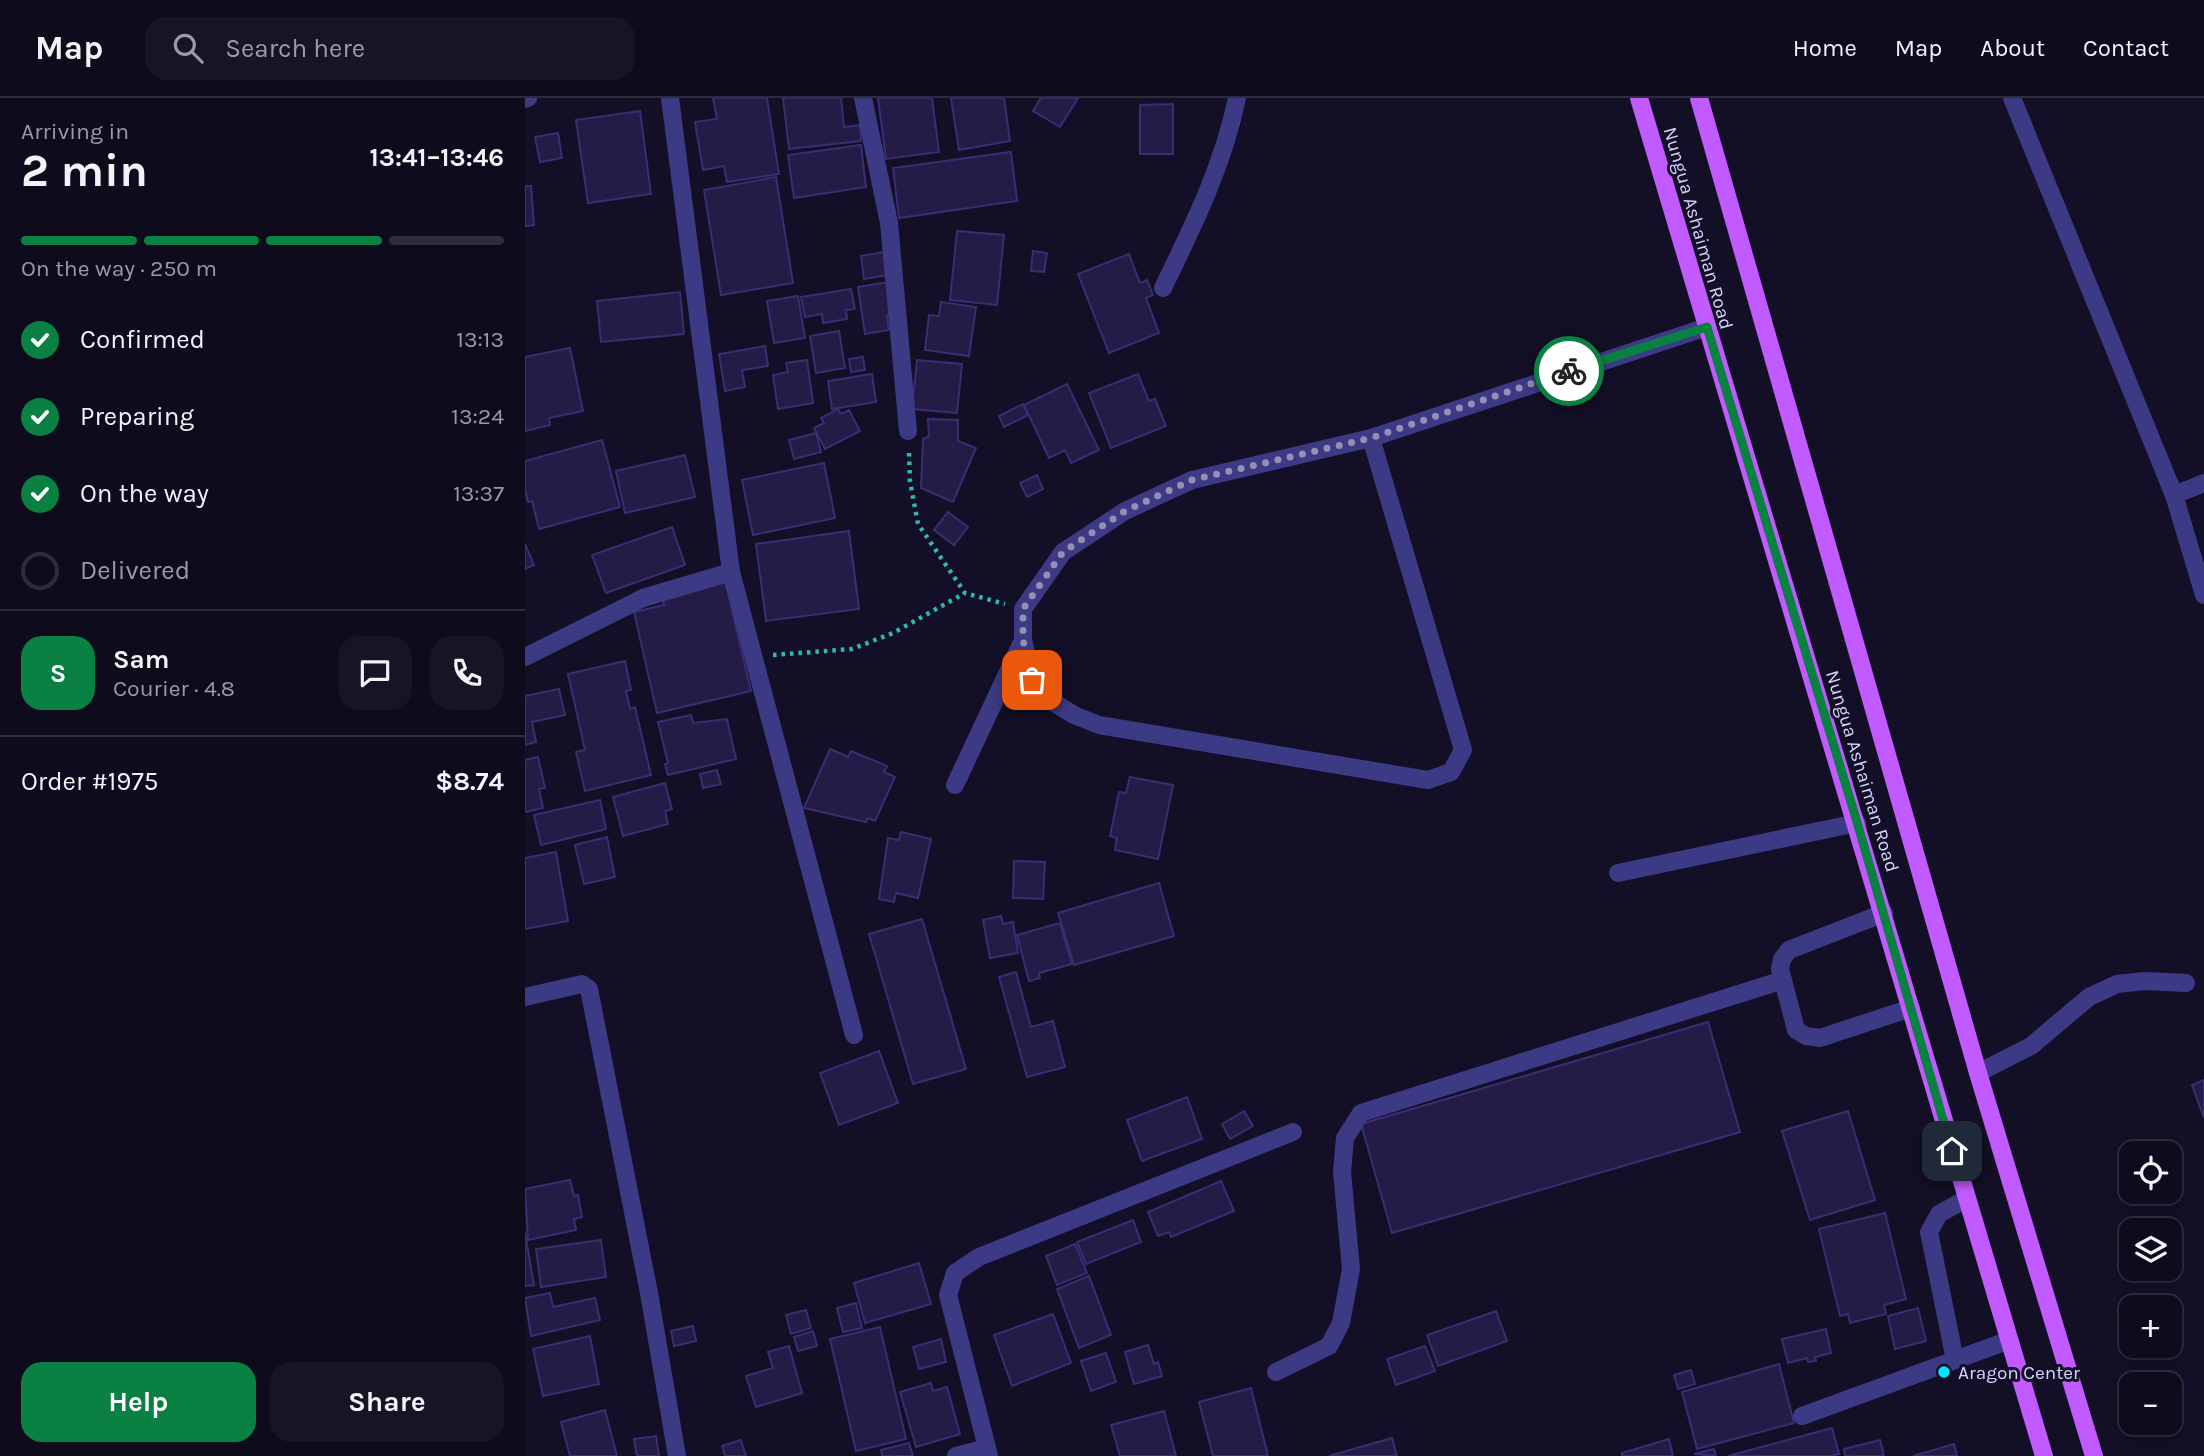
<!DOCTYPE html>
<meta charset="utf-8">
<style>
body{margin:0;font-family:Karla,sans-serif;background:#171425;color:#f1f3f6;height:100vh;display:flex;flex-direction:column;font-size:26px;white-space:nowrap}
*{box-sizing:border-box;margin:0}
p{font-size:23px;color:#9b9ba3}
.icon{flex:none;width:38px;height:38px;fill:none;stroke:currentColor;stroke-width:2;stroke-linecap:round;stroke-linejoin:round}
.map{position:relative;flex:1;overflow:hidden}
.drawer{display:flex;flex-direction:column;background:#0e0b1c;width:525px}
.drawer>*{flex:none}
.buttons{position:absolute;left:1594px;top:1043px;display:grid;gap:14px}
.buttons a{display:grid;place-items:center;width:63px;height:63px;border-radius:14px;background:#0e0b1c;box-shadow:0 4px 10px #0003,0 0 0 2px #2e2b3b;font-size:35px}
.pin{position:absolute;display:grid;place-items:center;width:60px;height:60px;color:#fff;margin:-30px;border-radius:14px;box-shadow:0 4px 10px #0006}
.courier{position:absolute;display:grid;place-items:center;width:70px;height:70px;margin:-35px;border:5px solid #0b8043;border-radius:50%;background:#fff;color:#222;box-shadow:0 2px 9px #0007}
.overview em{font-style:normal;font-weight:700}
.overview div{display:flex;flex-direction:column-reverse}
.overview{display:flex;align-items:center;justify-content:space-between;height:119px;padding:0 21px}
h1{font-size:46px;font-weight:700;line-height:52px}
.bar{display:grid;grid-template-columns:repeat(4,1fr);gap:10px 7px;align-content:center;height:84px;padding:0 21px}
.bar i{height:9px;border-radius:5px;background:#2e2b3b}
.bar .current{background:#0b8043}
.bar p{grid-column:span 4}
.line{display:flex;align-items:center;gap:18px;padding:0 21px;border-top:2px solid #2e2b3b}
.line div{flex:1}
.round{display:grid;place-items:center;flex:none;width:74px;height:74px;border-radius:21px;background:#171425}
ol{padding:0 21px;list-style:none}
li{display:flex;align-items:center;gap:21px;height:77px}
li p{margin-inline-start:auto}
li .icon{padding:7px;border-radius:50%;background:#0b8043;color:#fff;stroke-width:4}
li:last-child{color:#9b9ba3}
li i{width:38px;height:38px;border:4px solid #2e2b3b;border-radius:50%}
.primary-button{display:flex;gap:14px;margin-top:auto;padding:14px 21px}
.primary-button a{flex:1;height:80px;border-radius:21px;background:#0b8043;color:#fff;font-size:28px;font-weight:700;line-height:80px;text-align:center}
.primary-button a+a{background:#171425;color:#f1f3f6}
header{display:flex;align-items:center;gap:42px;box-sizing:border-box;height:98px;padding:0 35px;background:#0e0b1c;border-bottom:2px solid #2e2b3b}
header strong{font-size:33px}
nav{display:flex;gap:38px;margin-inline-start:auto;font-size:24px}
.search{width:490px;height:63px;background:#171425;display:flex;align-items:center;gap:18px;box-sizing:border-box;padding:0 24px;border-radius:21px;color:#9b9ba3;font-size:26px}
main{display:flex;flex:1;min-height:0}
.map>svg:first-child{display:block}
</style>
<header>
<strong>Map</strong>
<div class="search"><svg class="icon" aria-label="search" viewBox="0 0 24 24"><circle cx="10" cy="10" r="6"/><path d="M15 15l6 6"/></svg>Search here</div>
<nav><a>Home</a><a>Map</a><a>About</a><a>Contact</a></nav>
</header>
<main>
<section class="drawer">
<div class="overview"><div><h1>2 min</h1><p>Arriving in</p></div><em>13:41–13:46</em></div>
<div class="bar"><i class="current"></i><i class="current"></i><i class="current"></i><i></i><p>On the way · 250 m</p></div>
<ol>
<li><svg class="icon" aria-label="check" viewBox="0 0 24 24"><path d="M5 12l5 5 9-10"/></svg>Confirmed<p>13:13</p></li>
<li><svg class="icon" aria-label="check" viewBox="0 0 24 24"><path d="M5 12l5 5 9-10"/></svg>Preparing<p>13:24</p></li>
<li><svg class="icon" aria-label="check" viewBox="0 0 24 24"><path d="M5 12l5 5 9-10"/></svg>On the way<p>13:37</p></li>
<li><i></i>Delivered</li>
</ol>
<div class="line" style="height:126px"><b class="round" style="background:#0b8043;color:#fff">S</b><div><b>Sam</b><p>Courier · 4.8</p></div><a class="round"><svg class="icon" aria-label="chat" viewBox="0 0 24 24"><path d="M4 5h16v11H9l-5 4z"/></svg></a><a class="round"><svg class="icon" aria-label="phone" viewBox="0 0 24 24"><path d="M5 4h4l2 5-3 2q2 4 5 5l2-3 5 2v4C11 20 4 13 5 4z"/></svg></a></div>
<div class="line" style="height:91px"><div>Order #1975</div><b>$8.74</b></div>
<div class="primary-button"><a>Help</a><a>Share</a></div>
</section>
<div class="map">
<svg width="1679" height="1358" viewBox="0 0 1679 1358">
<rect width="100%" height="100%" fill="#130f26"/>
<g fill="#241b47" stroke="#3b2d73" stroke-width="2">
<path d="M 188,0 L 242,0 L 254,76 L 202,84 L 199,68 L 178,72 L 170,24 L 192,21 Z"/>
<path d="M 258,0 L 316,0 L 319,29 L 335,27 L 336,43 L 264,51 Z"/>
<path d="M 353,0 L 407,0 L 414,54 L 361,61 Z"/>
<path d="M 426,0 L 479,0 L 485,43 L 434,52 Z"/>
<path d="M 516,0 L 553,0 L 535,29 L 508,13 Z"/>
<path d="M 648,6 L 648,56 L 615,56 L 615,7 Z"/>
<path d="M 115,13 L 126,96 L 63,105 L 51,22 Z"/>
<path d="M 33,35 L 37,60 L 15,64 L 10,39 Z"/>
<path d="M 336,47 L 341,89 L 269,100 L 263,57 Z"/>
<path d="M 486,54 L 492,103 L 374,120 L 368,70 Z"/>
<path d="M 251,79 L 268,185 L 196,197 L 179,92 Z"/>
<path d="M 0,88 L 6,88 L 9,127 L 0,128 Z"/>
<path d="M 432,133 L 479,137 L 472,207 L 425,202 Z"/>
<path d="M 508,153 L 522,155 L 519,174 L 506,173 Z"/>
<path d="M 359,154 L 363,177 L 339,181 L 336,158 Z"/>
<path d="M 604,156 L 615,185 L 622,182 L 628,197 L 621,200 L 634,235 L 584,255 L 553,176 Z"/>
<path d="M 363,184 L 368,216 L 362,217 L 364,232 L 340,236 L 333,189 Z"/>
<path d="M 326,191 L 330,211 L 321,212 L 322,221 L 298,225 L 297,216 L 280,219 L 276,199 Z"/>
<path d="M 155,194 L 159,236 L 76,244 L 72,203 Z"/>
<path d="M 273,198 L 280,240 L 249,245 L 242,203 Z"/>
<path d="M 416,204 L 451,209 L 444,258 L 400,252 L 404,217 L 414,218 Z"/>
<path d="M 314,233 L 320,270 L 291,275 L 285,238 Z"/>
<path d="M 240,248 L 243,268 L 217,272 L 220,289 L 200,293 L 194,256 Z"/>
<path d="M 45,250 L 58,313 L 24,320 L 25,327 L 0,333 L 0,259 Z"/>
<path d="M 338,259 L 340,272 L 326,274 L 324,261 Z"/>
<path d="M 282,262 L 288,305 L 253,311 L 248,277 L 263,274 L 261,265 Z"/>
<path d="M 392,262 L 437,266 L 432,315 L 387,311 Z"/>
<path d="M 347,276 L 351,304 L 307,311 L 303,283 Z"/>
<path d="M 613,276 L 624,303 L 630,301 L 641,328 L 586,350 L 564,295 Z"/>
<path d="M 542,286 L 574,352 L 546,365 L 540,352 L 524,360 L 499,307 Z"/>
<path d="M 498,306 L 503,317 L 479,329 L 474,318 Z"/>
<path d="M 313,311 L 316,316 L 324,312 L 335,333 L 300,351 L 289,330 L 299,325 L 296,320 Z"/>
<path d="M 403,321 L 433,322 L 433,343 L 451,350 L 428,404 L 396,390 L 398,341 L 404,338 Z"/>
<path d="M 291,335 L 296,354 L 269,361 L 264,342 Z"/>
<path d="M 77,342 L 95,409 L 14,431 L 7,403 L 3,404 L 0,392 L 0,363 Z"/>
<path d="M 160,357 L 170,399 L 100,415 L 91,373 Z"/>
<path d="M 299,365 L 310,420 L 228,437 L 217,382 Z"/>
<path d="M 512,377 L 518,391 L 502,399 L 495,385 Z"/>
<path d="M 423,414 L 443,429 L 429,447 L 409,432 Z"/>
<path d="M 147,429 L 160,467 L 81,495 L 67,457 Z"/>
<path d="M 324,433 L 334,511 L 241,523 L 231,446 Z"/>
<path d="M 0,446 L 9,467 L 0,471 Z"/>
<path d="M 200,482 L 226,593 L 132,615 L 109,514 L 139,507 L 137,497 Z"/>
<path d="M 100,563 L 106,592 L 101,593 L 105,611 L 110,609 L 126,677 L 60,693 L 51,654 L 60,652 L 43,576 Z"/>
<path d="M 34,591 L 40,617 L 7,624 L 11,644 L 0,647 L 0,598 Z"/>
<path d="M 166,617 L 168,625 L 202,621 L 211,661 L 143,677 L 140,666 L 143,665 L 133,624 Z"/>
<path d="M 305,651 L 323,659 L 326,653 L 362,668 L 359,674 L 370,679 L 350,723 L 343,720 L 341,724 L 279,710 Z"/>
<path d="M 13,659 L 20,690 L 14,691 L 18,710 L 0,714 L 0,662 Z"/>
<path d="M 192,672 L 196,686 L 178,690 L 175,676 Z"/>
<path d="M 605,679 L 648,687 L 633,761 L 590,752 L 592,740 L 585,738 L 594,694 L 601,695 Z"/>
<path d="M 140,685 L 147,711 L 140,713 L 143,726 L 98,738 L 88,699 Z"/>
<path d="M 75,702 L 81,731 L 16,747 L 9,717 Z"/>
<path d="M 376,734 L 406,741 L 393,800 L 371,795 L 369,804 L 354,801 L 363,740 L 374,742 Z"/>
<path d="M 82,739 L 90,779 L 59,786 L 50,747 Z"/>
<path d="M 31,754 L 43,823 L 0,831 L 0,760 Z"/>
<path d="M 489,763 L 520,764 L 518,801 L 488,800 Z"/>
<path d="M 634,785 L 649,838 L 549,867 L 533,815 Z"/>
<path d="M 476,818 L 478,826 L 488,824 L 493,855 L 465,860 L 458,822 Z"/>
<path d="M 397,821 L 441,971 L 388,986 L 344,836 Z"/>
<path d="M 535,825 L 547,866 L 514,875 L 515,880 L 504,883 L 492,837 Z"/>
<path d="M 491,874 L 506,929 L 528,923 L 540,969 L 502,979 L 474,879 Z"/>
<path d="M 1183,924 L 1215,1034 L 867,1135 L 836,1026 Z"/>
<path d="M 354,953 L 373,1005 L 314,1027 L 295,975 Z"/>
<path d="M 1679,982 L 1679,1020 L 1667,987 Z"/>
<path d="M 662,999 L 677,1041 L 617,1063 L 602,1022 Z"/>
<path d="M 719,1013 L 728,1028 L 705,1041 L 697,1026 Z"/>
<path d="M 1323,1013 L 1350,1102 L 1285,1122 L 1257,1033 Z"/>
<path d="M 45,1082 L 49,1098 L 53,1097 L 57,1119 L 49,1121 L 51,1132 L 3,1142 L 0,1091 Z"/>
<path d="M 696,1083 L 709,1113 L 646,1139 L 644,1134 L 633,1138 L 623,1114 Z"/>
<path d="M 1360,1115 L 1381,1201 L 1359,1207 L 1361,1216 L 1325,1225 L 1323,1216 L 1315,1218 L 1294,1131 Z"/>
<path d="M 608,1122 L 616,1144 L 561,1166 L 552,1144 Z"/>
<path d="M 0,1135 L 9,1187 L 0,1188 Z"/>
<path d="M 76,1142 L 81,1179 L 16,1189 L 11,1151 Z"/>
<path d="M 550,1146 L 562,1175 L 532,1187 L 521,1158 Z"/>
<path d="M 394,1165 L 406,1206 L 340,1225 L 329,1185 Z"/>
<path d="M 564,1178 L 586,1237 L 554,1250 L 532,1191 Z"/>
<path d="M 25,1195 L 28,1209 L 70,1200 L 75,1222 L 6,1238 L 0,1200 Z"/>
<path d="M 331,1205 L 337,1230 L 318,1234 L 312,1210 Z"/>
<path d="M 1393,1210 L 1401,1243 L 1370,1251 L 1363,1218 Z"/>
<path d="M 281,1212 L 286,1230 L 266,1236 L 261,1217 Z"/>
<path d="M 971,1213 L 982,1243 L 913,1268 L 902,1237 Z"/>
<path d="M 528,1216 L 546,1265 L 487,1288 L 469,1237 Z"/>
<path d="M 168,1228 L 171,1243 L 149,1248 L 146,1233 Z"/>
<path d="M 355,1229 L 381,1341 L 331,1353 L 305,1241 Z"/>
<path d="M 1301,1231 L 1306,1255 L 1290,1259 L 1291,1263 L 1283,1264 L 1282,1260 L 1263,1265 L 1257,1241 Z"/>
<path d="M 288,1233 L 292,1248 L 273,1253 L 269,1239 Z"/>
<path d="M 65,1238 L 74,1286 L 18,1298 L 8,1251 Z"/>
<path d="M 416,1241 L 421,1264 L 394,1271 L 388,1249 Z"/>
<path d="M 623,1247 L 629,1266 L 633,1264 L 637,1278 L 609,1286 L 600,1254 Z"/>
<path d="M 264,1248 L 277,1295 L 231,1309 L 221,1278 L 248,1270 L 243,1254 Z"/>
<path d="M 900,1248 L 910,1273 L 871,1287 L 862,1261 Z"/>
<path d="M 581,1255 L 591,1284 L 566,1293 L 556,1263 Z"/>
<path d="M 1254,1266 L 1269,1325 L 1172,1351 L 1157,1294 Z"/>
<path d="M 1166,1272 L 1170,1286 L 1153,1291 L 1149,1277 Z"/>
<path d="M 406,1285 L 408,1293 L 422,1289 L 435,1336 L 391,1349 L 375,1294 Z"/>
<path d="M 726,1290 L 743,1358 L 688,1358 L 674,1304 Z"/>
<path d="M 80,1312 L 92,1358 L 45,1358 L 36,1324 Z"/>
<path d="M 639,1313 L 651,1358 L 595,1358 L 586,1327 Z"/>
<path d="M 1307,1330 L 1314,1356 L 1306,1358 L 1203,1358 Z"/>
<path d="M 131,1338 L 134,1358 L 112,1358 L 109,1341 Z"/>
<path d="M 867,1340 L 872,1358 L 804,1358 Z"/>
<path d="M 1144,1341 L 1148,1358 L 1097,1358 L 1097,1355 Z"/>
<path d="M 216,1342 L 221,1358 L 200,1358 L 197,1348 Z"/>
<path d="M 1355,1342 L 1359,1358 L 1320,1358 L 1319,1351 Z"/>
<path d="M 384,1345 L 388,1358 L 357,1358 L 356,1352 Z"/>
<path d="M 1429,1346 L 1432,1358 L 1388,1358 Z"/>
<path d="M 1189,1351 L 1191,1358 L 1169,1356 Z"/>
</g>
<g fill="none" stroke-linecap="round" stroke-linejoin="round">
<g stroke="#2fb8b0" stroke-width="4.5" stroke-dasharray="3.5 5" stroke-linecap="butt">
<path d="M 384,355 L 385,383 L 393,426 L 440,495 L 480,506"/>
<path d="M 248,557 L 327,551 L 368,535 L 440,495"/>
</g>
<g stroke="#3d3a85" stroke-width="18">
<path d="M 145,0 L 206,474 L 329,937"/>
<path d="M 338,0 L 364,125 L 383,333"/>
<path d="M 1487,0 L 1649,397 L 1679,497"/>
<path d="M 0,1 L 3,0"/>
<path d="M 638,190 C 668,128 698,68 712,0"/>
<path d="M 846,340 L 938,652 L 926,674 L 903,682 L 574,627 L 549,617 L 523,601 L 507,581 L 498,542 L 498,511 L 538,454 L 600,413 L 667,382 L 846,340 L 1182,229"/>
<path d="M 1649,397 L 1679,385"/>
<path d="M 0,559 L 118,500 L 206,474"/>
<path d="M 430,687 L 498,542"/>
<path d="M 1093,775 L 1332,725"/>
<path d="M 1359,815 L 1264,852 L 1257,861 L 1255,871 L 1271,932 L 1281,938 L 1295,940 L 1386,910"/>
<path d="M 0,899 L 57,886 L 64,891 L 124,1195 L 152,1358"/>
<path d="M 1453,975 L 1506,948 L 1564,899 L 1592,886 L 1620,883 L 1661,885"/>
<path d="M 1430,1262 L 1404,1134 L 1414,1116 L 1441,1101"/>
<path d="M 751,1274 L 804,1248 L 816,1225 L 826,1171 L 817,1074 L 820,1040 L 836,1015 L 1258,882"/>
<path d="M 1277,1318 L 1482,1243"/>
<path d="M 462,1350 L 423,1197 L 430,1175 L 454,1159 L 768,1034"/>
<path d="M 431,1358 L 462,1350 L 464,1358"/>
</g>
<g stroke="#c25bff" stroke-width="18">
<path d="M 1114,0 L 1519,1358"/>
<path d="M 1174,0 L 1453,975 L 1569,1358"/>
</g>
</g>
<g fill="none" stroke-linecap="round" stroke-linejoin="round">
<path stroke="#948fb3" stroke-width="7" stroke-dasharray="0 12.6" d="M 507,582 L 498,542 L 498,511 L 538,454 L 600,413 L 667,382 L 846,340 L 1044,273"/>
<path stroke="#0b8043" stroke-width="9" d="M 1044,273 L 1182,229 L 1332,724 L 1427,1053"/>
</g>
<circle fill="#00e5ff" stroke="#130f26" stroke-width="2.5" cx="1419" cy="1274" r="7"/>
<g text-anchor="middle" stroke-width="6" stroke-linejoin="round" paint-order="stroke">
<g font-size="19" fill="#d9d4ff" stroke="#130f26">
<text transform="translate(1174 130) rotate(74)" y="7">Nungua Ashaiman Road</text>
<text transform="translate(1338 673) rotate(73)" y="7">Nungua Ashaiman Road</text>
</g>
<g font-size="19" fill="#d9d4ff" stroke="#130f26" text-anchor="start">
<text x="1433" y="1281">Aragon Center</text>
</g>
</g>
</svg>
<div class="buttons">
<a><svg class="icon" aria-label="locate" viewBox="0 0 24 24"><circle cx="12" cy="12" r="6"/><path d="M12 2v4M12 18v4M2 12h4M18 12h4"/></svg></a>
<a><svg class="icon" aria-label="layers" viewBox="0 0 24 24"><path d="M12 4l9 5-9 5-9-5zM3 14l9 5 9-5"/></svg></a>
<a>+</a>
<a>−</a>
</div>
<div class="pin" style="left:507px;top:582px;background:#ea580c"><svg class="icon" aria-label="bag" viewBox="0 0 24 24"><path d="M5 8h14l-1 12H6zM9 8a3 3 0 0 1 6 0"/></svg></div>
<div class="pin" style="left:1427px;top:1053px;background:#1f2937"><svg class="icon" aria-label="home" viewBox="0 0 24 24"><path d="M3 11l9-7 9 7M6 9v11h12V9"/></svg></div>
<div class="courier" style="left:1044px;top:273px"><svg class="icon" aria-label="bike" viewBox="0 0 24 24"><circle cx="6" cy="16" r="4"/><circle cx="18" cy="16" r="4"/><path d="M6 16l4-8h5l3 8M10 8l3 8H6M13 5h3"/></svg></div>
</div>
</main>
